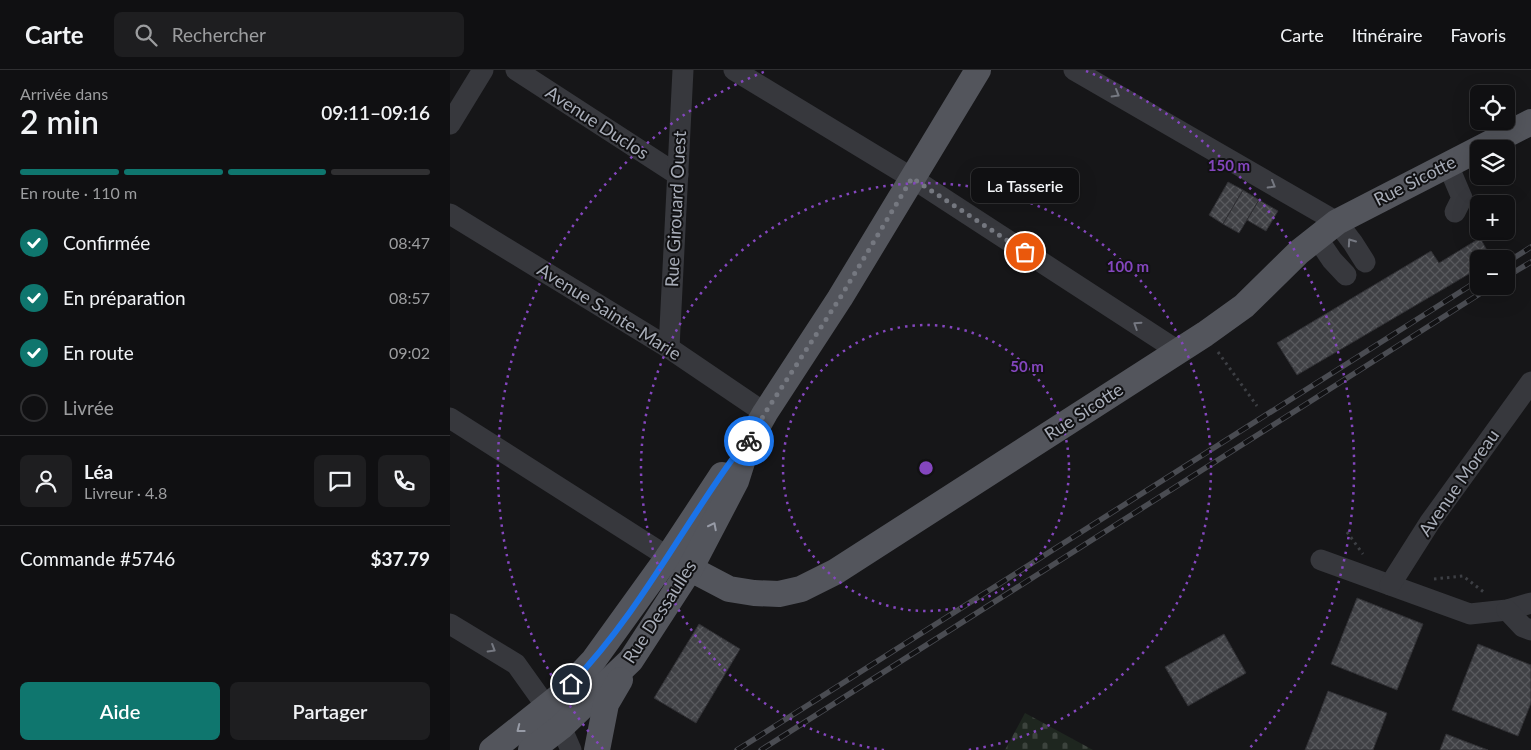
<!DOCTYPE html>
<html lang="fr">
<meta charset="utf-8">
<style>
body{margin:0;font-family:Lato,sans-serif;background:#1e1e20;color:#f1f3f6;height:100vh;display:flex;flex-direction:column;font-size:19px;white-space:nowrap}
*{box-sizing:border-box;margin:0}
p{font-size:16px;color:#9c9d9f}
.icon{flex:none;width:28px;height:28px;fill:none;stroke:currentColor;stroke-width:2;stroke-linecap:round;stroke-linejoin:round}
.map{position:relative;flex:1;overflow:hidden}
.details{display:flex;flex-direction:column;background:#101012;width:450px}
.details>*{flex:none}
.buttons{position:absolute;left:1020px;top:15px;display:grid;gap:10px}
.buttons a{display:grid;place-items:center;width:45px;height:45px;border-radius:8px;background:#101012;box-shadow:0 5px 20px #0002,0 0 0 1px #303032;font-size:25px}
.pin{position:absolute;display:grid;place-items:center;width:42px;height:42px;color:#fff;margin:-21px;border:2px solid #fff;border-radius:50%;box-shadow:0 1px 5px #0007}
.courier{position:absolute;display:grid;place-items:center;width:50px;height:50px;margin:-25px;border:4px solid #1a73e8;border-radius:50%;background:#fff;color:#222;box-shadow:0 1px 6px #0007}
.bubble{position:absolute;height:35px;border-radius:8px;background:#101012;box-shadow:0 5px 20px #0002,0 0 0 1px #303032;font-size:16px;font-weight:600;line-height:35px;text-align:center}
.overview em{font-style:normal;font-weight:600}
.overview div{display:flex;flex-direction:column-reverse}
.overview{display:flex;align-items:center;justify-content:space-between;height:85px;padding:0 20px}
h1{font-size:32px;font-weight:600;line-height:38px}
.bar{display:grid;grid-template-columns:repeat(4,1fr);gap:8px 5px;align-content:center;height:60px;padding:0 20px}
.bar i{height:6px;border-radius:4px;background:#303032}
.bar .on{background:#0f766e}
.bar p{grid-column:span 4}
.line{display:flex;align-items:center;gap:12px;padding:0 20px;border-top:1px solid #303032}
.line div{flex:1}
.round{display:grid;place-items:center;flex:none;width:52px;height:52px;border-radius:8px;background:#1e1e20}
ol{padding:0 20px;list-style:none}
li{display:flex;align-items:center;gap:15px;height:55px}
li p{margin-inline-start:auto}
li .icon{padding:5px;border-radius:50%;background:#0f766e;color:#fff;stroke-width:4}
li:last-child{color:#9c9d9f}
li i{width:28px;height:28px;border:2px solid #303032;border-radius:50%}
.button{display:flex;gap:10px;margin-top:auto;padding:10px 20px}
.button a{flex:1;height:58px;border-radius:8px;background:#0f766e;color:#fff;font-size:20px;font-weight:600;line-height:58px;text-align:center}
.button a+a{background:#1e1e20;color:#f1f3f6}
header{display:flex;align-items:center;gap:30px;box-sizing:border-box;height:70px;padding:0 25px;background:#101012;border-bottom:1px solid #303032}
header strong{font-size:24px}
nav{display:flex;gap:28px;margin-inline-start:auto;font-size:18px}
.search{width:350px;height:45px;background:#1e1e20;display:flex;align-items:center;gap:12px;box-sizing:border-box;padding:0 18px;border-radius:8px;color:#9c9d9f;font-size:19px}
main{display:flex;flex:1;min-height:0}
.map>svg:first-child{display:block}
</style>
<header>
<strong>Carte</strong>
<div class="search"><svg class="icon" aria-label="search" viewBox="0 0 24 24"><circle cx="10" cy="10" r="6"/><path d="M15 15l6 6"/></svg>Rechercher</div>
<nav><a>Carte</a><a>Itinéraire</a><a>Favoris</a></nav>
</header>
<main>
<section class="details">
<div class="overview"><div><h1>2 min</h1><p>Arrivée dans</p></div><em>09:11–09:16</em></div>
<div class="bar"><i class="on"></i><i class="on"></i><i class="on"></i><i></i><p>En route · 110 m</p></div>
<ol>
<li><svg class="icon" aria-label="check" viewBox="0 0 24 24"><path d="M5 12l5 5 9-10"/></svg>Confirmée<p>08:47</p></li>
<li><svg class="icon" aria-label="check" viewBox="0 0 24 24"><path d="M5 12l5 5 9-10"/></svg>En préparation<p>08:57</p></li>
<li><svg class="icon" aria-label="check" viewBox="0 0 24 24"><path d="M5 12l5 5 9-10"/></svg>En route<p>09:02</p></li>
<li><i></i>Livrée</li>
</ol>
<div class="line" style="height:90px"><a class="round"><svg class="icon" aria-label="person" viewBox="0 0 24 24"><circle cx="12" cy="8" r="4"/><path d="M4 21q1-7 8-7t8 7"/></svg></a><div><b>Léa</b><p>Livreur · 4.8</p></div><a class="round"><svg class="icon" aria-label="chat" viewBox="0 0 24 24"><path d="M4 5h16v11H9l-5 4z"/></svg></a><a class="round"><svg class="icon" aria-label="phone" viewBox="0 0 24 24"><path d="M5 4h4l2 5-3 2q2 4 5 5l2-3 5 2v4C11 20 4 13 5 4z"/></svg></a></div>
<div class="line" style="height:65px"><div>Commande #5746</div><b>$37.79</b></div>
<div class="button"><a>Aide</a><a>Partager</a></div>
</section>
<div class="map">
<svg width="1081" height="680" viewBox="0 0 1081 680">
<defs>
<pattern id="cemetery-stones" width="16" height="16" patternUnits="userSpaceOnUse" patternTransform="scale(1.25)"><rect width="16" height="16" fill="#1e261f"/><path d="M2 7V4a2 2 0 0 1 4 0v3zM10 15v-3a2 2 0 0 1 4 0v3z" fill="#3c433d"/></pattern>
<pattern id="building-cross-hatch" width="8" height="8" patternUnits="userSpaceOnUse" patternTransform="scale(1.25)"><rect width="8" height="8" fill="#404145"/><path d="M0 0l8 8M0 8l8-8" fill="none" stroke="#595a5e"/></pattern>
</defs>
<rect width="100%" height="100%" fill="#161618"/>
<path fill="url(#cemetery-stones)" d="M 575,643 L 643,680 L 555,680 Z"/>
<g fill="url(#building-cross-hatch)" stroke="#303034">
<path d="M 778,112 L 793,120 L 773,154 L 759,145 Z"/>
<path d="M 793,120 L 809,130 L 789,163 L 773,154 Z"/>
<path d="M 809,130 L 828,141 L 816,161 L 797,150 Z"/>
<path d="M 1030,168 L 1042,189 L 1029,189 L 1029,198 L 847,305 L 827,273 L 981,181 L 989,193 Z"/>
<path d="M 907,528 L 973,554 L 947,620 L 881,594 Z"/>
<path d="M 249,554 L 290,579 L 246,653 L 204,628 Z"/>
<path d="M 774,564 L 796,603 L 738,636 L 715,597 Z"/>
<path d="M 1028,574 L 1081,595 L 1081,633 L 1068,666 L 1002,640 Z"/>
<path d="M 878,621 L 937,643 L 923,680 L 855,680 Z"/>
<path d="M 996,664 L 1014,671 L 1038,680 L 990,680 Z"/>
</g>
<g fill="none" stroke-linecap="round" stroke-linejoin="round">
<g stroke="#3d3f44" stroke-width="3" stroke-dasharray="2.5 4" stroke-linecap="butt">
<path d="M 768,282 L 807,336"/>
<path d="M 897,462 L 913,484"/>
<path d="M 984,509 L 1013,506 L 1035,523"/>
</g>
<g stroke="#37383d" stroke-width="21">
<path d="M 66,0 L 228,105"/>
<path d="M 284,0 L 462,108 L 728,281"/>
<path d="M 624,0 L 887,152 L 903,173 L 915,192"/>
<path d="M 0,54 L 33,0"/>
<path d="M 998,95 L 1012,128 L 1005,142"/>
<path d="M 0,144 L 219,278 L 315,343"/>
<path d="M 867,168 L 882,190 L 896,205"/>
<path d="M 219,278 L 233,0"/>
<path d="M 0,348 L 218,487"/>
<path d="M 871,490 L 1020,544 L 1057,540 L 1081,533"/>
<path d="M 940,515 L 980,452 L 1081,312"/>
<path d="M 1057,540 L 1073,557 L 1081,560"/>
<path d="M 0,554 L 66,594 L 111,657 L 121,680"/>
</g>
<g stroke="#53555c" stroke-width="26">
<path d="M 218,487 L 279,519 L 304,523 L 329,524 L 351,519 L 385,502 L 755,264 L 794,236 L 849,182 L 887,152 L 1081,52"/>
<path d="M 42,680 L 110,626 L 143,591 L 218,487 L 272,405"/>
<path d="M 81,680 L 111,657 L 181,590 L 240,499 L 286,411 L 298,373 L 315,343 L 390,228 L 528,0"/>
<path d="M 147,680 L 156,634 L 170,610"/>
</g>
<defs>
<g id="rail">
<path d="M 1056,193 L 1081,177"/>
<path d="M 1056,207 L 1081,192"/>
<path d="M 287,680 L 1029,210"/>
<path d="M 311,680 L 1042,216"/>
</g>
</defs>
<use href="#rail" stroke="#4a4c52" stroke-width="5.5"/>
<use href="#rail" stroke="#111113" stroke-width="4" stroke-dasharray="11" stroke-linecap="butt"/>
</g>
<defs><path id="oneway-chevron" d="M-2-3.5L2.5 0L-2 3.5" fill="none" stroke-width="1.6" stroke-linecap="round" stroke-linejoin="round" transform="scale(1.25)"/></defs>
<g stroke="#757881">
<use href="#oneway-chevron" transform="translate(666 24) rotate(30)"/>
<use href="#oneway-chevron" transform="translate(822 115) rotate(30)"/>
<use href="#oneway-chevron" transform="translate(901 172) rotate(-125)"/>
<use href="#oneway-chevron" transform="translate(687 255) rotate(-147)"/>
<use href="#oneway-chevron" transform="translate(42 579) rotate(31)"/>
</g>
<g stroke="#979ba6">
<use href="#oneway-chevron" transform="translate(263 456) rotate(-63)"/>
<use href="#oneway-chevron" transform="translate(70 659) rotate(142)"/>
</g>
<g fill="none" stroke-linecap="round" stroke-linejoin="round">
<path stroke="#757880" stroke-width="5" stroke-dasharray="0 9" d="M 299,371 L 315,343 L 390,228 L 462,108 L 575,182"/>
<path stroke="#1a73e8" stroke-width="6" d="M 121,614 C 185,548 228,465 281,391 C 287,384 294,378 299,371"/>
</g>
<g fill="none" stroke="#8446be" stroke-width="2.5" stroke-dasharray="2.5 5">
<circle cx="476" cy="398" r="143"/>
<path d="M434 680A285 285 0 1 1 518 680"/>
<path d="M153 679A428 428 0 0 1 316 1M636 1A428 428 0 0 1 799 679"/>
</g>
<g text-anchor="middle" stroke-width="4" stroke-linejoin="round" paint-order="stroke">
<g font-size="18" fill="#a8adb8" stroke="#111113">
<text transform="translate(147 53) rotate(33)" y="6">Avenue Duclos</text>
<text transform="translate(965 111) rotate(-27)" y="6">Rue Sicotte</text>
<text transform="translate(226 139) rotate(-87)" y="6">Rue Girouard Ouest</text>
<text transform="translate(159 242) rotate(32)" y="6">Avenue Sainte-Marie</text>
<text transform="translate(634 342) rotate(-33)" y="6">Rue Sicotte</text>
<text transform="translate(1009 413) rotate(-55)" y="6">Avenue Moreau</text>
<text transform="translate(210 542) rotate(-57)" y="6">Rue Dessaulles</text>
</g>
</g>
<circle cx="476" cy="398" r="8" fill="#8446be" stroke="#111113" stroke-width="2.5"/>
<g font-size="15" text-anchor="middle" font-weight="bold" fill="#8446be" stroke="#111113" stroke-width="4" stroke-linejoin="round" paint-order="stroke">
<text x="779" y="101">150 m</text>
<text x="678" y="202">100 m</text>
<text x="577" y="302">50 m</text>
</g>
</svg>
<div class="buttons">
<a><svg class="icon" aria-label="locate" viewBox="0 0 24 24"><circle cx="12" cy="12" r="6"/><path d="M12 2v4M12 18v4M2 12h4M18 12h4"/></svg></a>
<a><svg class="icon" aria-label="layers" viewBox="0 0 24 24"><path d="M12 4l9 5-9 5-9-5zM3 14l9 5 9-5"/></svg></a>
<a>+</a>
<a>−</a>
</div>
<div class="pin" style="left:575px;top:182px;background:#ea580c"><svg class="icon" aria-label="bag" viewBox="0 0 24 24"><path d="M5 8h14l-1 12H6zM9 8a3 3 0 0 1 6 0"/></svg></div>
<div class="pin" style="left:121px;top:614px;background:#1f2937"><svg class="icon" aria-label="home" viewBox="0 0 24 24"><path d="M3 11l9-7 9 7M6 9v11h12V9"/></svg></div>
<div class="courier" style="left:299px;top:371px"><svg class="icon" aria-label="bike" viewBox="0 0 24 24"><circle cx="6" cy="16" r="4"/><circle cx="18" cy="16" r="4"/><path d="M6 16l4-8h5l3 8M10 8l3 8H6M13 5h3"/></svg></div>
<div class="bubble" style="left:521px;top:98px;width:108px">La Tasserie</div>
</div>
</main>
